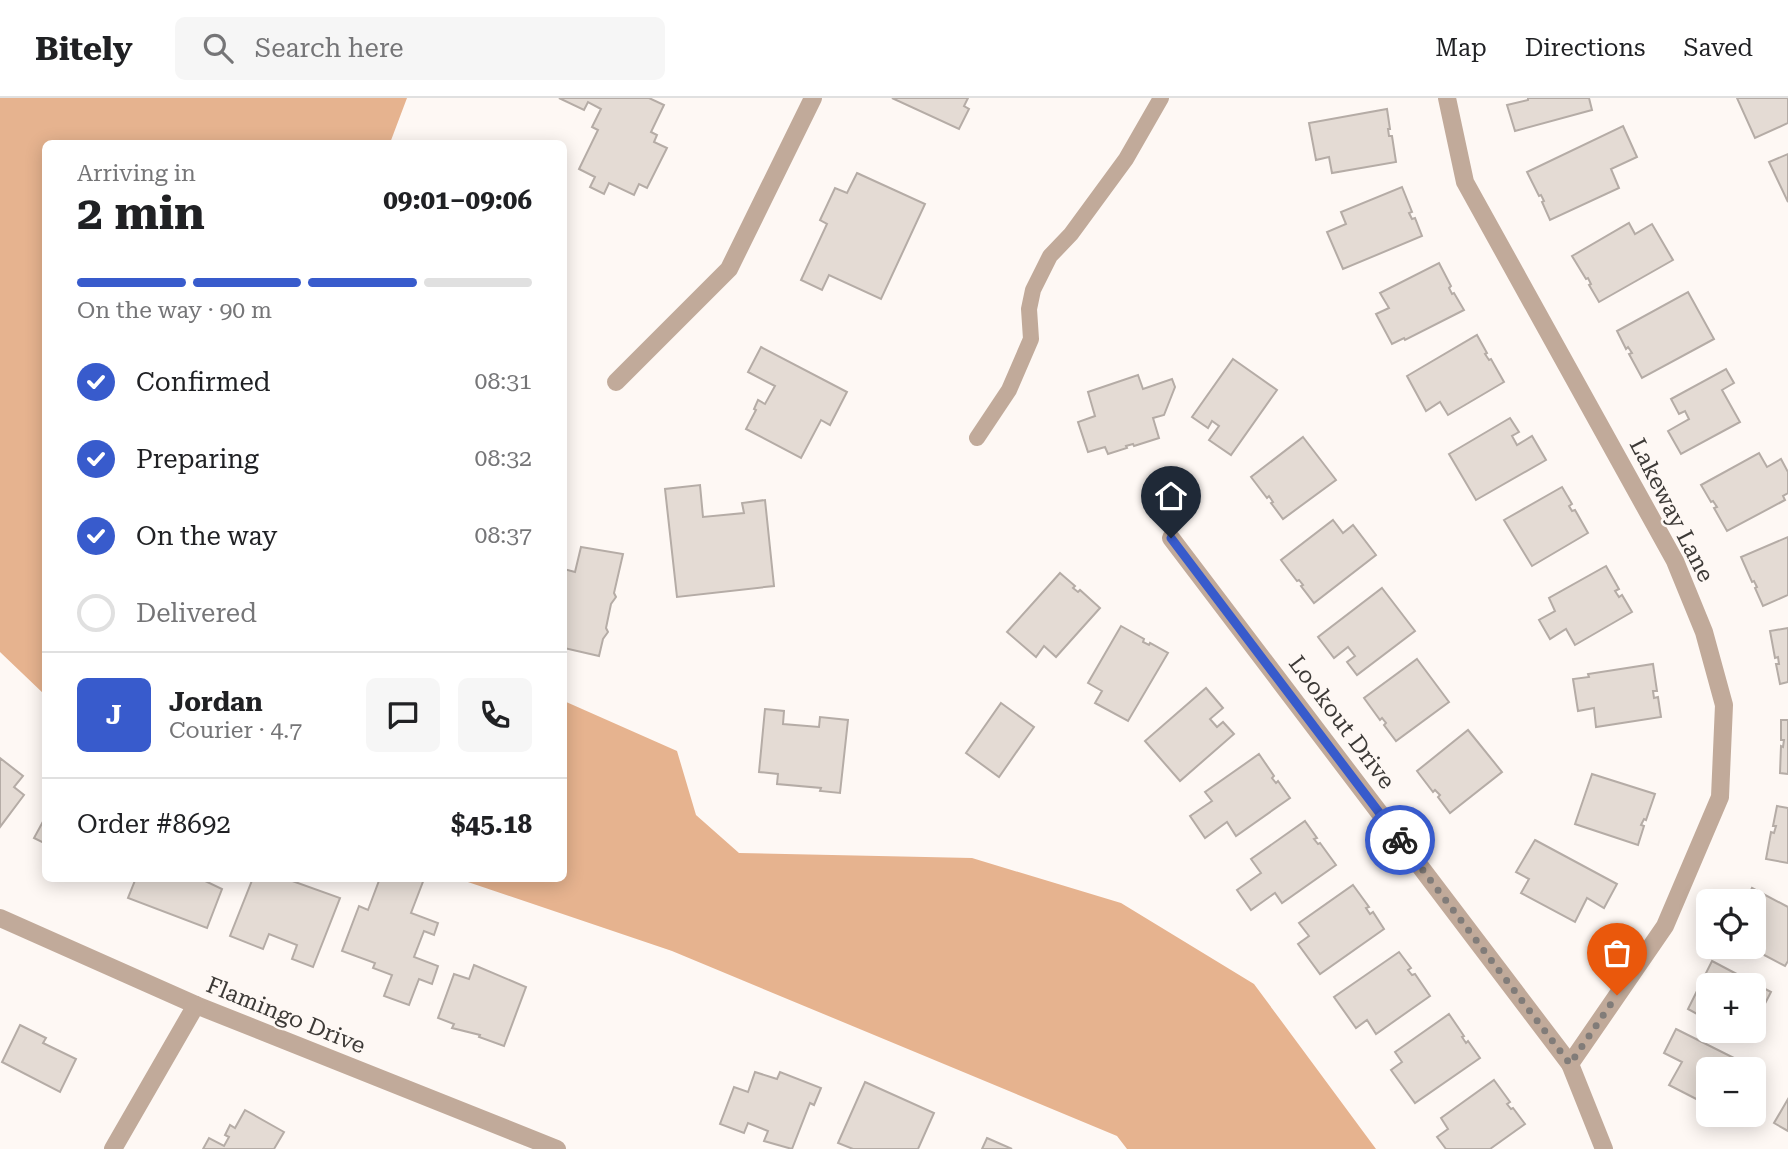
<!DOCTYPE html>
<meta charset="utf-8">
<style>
body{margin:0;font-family:"Roboto Serif",serif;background:#f6f6f6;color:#202124;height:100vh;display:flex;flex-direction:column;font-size:26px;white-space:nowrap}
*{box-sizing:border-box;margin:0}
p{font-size:23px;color:#757577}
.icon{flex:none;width:38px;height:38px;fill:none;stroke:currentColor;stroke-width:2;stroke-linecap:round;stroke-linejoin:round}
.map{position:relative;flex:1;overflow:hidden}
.sheet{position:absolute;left:42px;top:42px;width:525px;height:742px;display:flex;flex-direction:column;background:#fff;border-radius:10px;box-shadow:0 4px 18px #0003}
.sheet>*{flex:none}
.fabs{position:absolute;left:1696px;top:791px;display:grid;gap:14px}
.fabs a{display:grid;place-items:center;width:70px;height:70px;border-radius:10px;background:#fff;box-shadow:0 4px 18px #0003;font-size:35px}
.pin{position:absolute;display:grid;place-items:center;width:60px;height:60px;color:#fff;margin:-72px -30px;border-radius:50% 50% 50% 0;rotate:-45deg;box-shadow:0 0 7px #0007}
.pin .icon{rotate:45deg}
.courier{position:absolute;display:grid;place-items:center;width:70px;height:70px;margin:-35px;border:5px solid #385bcc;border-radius:50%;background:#fff;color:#222;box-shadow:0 2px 9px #0007}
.overview em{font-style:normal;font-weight:700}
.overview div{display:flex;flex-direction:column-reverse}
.overview{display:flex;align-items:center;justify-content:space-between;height:119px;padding:0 35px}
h1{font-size:46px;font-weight:700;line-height:52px}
.bar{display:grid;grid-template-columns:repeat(4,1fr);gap:10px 7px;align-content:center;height:84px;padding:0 35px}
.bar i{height:9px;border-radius:5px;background:#e0e0e0}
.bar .current{background:#385bcc}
.bar p{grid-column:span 4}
.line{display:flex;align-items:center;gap:18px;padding:0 35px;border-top:2px solid #e0e0e0}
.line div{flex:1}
.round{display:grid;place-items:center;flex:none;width:74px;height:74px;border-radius:10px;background:#f6f6f6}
ol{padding:0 35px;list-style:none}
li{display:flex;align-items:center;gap:21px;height:77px}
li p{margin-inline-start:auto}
li .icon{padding:7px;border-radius:50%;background:#385bcc;color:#fff;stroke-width:4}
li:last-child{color:#757577}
li i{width:38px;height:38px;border:4px solid #e0e0e0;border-radius:50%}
header{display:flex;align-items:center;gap:42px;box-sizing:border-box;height:98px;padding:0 35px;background:#fff;border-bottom:2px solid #e0e0e0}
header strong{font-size:33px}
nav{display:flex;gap:38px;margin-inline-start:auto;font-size:24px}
.search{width:490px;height:63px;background:#f6f6f6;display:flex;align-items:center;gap:18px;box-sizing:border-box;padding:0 24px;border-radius:10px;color:#757577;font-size:26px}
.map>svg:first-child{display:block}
</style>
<header>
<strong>Bitely</strong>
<div class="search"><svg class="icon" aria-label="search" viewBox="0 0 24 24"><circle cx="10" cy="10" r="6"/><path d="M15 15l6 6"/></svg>Search here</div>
<nav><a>Map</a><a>Directions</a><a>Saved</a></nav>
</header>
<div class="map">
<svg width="1788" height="1051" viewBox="0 0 1788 1051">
<rect width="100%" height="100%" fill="#fef8f4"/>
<g fill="#e6b38f">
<path d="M 0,0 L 407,0 L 390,45 L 46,46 L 45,597 L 0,554 Z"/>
<path d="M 564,603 L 677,653 L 696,717 L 739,755 L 972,760 L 1121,805 L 1254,886 L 1376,1051 L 1127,1051 L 1117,1038 L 672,853 L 459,781 L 564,780 Z"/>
</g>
<g fill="#e4dbd4" stroke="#b5aca6" stroke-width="2">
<path d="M 559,0 L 649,0 L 664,7 L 651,34 L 657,37 L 654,44 L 667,50 L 647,90 L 639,86 L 634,97 L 609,85 L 604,96 L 590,89 L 595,79 L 579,71 L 598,32 L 592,29 L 601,11 L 588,4 L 584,12 Z"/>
<path d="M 892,0 L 968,0 L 964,8 L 969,11 L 959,31 Z"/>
<path d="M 1528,0 L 1589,0 L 1592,12 L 1515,33 L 1507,7 L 1528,2 Z"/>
<path d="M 1737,0 L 1788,0 L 1788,25 L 1755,40 Z"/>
<path d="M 1387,11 L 1390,31 L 1388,31 L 1389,38 L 1392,38 L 1396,64 L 1332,75 L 1329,59 L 1316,62 L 1309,25 Z"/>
<path d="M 1623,28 L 1637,59 L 1611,71 L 1619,90 L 1550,122 L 1542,104 L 1544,103 L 1541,97 L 1539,98 L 1527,74 Z"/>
<path d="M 1788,56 L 1788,104 L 1769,64 Z"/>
<path d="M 857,75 L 925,106 L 881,201 L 829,177 L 822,192 L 801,182 L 827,126 L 820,122 L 835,90 L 847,95 Z"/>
<path d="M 1402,89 L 1412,114 L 1409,115 L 1412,121 L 1415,120 L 1422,138 L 1343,171 L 1327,134 L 1346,126 L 1341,114 Z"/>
<path d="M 1629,125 L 1635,136 L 1652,126 L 1673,162 L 1599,204 L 1589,187 L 1591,186 L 1588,180 L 1586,181 L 1572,158 Z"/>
<path d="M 1439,165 L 1451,188 L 1449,190 L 1452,196 L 1454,195 L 1464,212 L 1405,242 L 1404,240 L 1392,246 L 1376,216 L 1389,210 L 1380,195 Z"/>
<path d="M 1688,194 L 1714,241 L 1642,280 L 1629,256 L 1632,255 L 1628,249 L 1626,251 L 1617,233 Z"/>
<path d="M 1477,237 L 1487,255 L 1485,256 L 1489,262 L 1491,261 L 1504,284 L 1448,317 L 1440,304 L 1426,313 L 1407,278 Z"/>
<path d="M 761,249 L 847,294 L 830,327 L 821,322 L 801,360 L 746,331 L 756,312 L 754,311 L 758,302 L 765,306 L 775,288 L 748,274 Z"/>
<path d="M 1233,261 L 1277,292 L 1231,357 L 1209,342 L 1219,328 L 1212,323 L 1208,330 L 1192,319 Z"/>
<path d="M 1726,271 L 1734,285 L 1722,292 L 1740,324 L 1681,356 L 1668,333 L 1689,321 L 1685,313 L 1679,316 L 1671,301 Z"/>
<path d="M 1138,277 L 1143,291 L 1172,281 L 1175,289 L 1164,317 L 1153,320 L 1159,340 L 1134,348 L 1133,346 L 1126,348 L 1127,350 L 1108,356 L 1105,349 L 1088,354 L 1078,324 L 1095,318 L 1088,294 Z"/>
<path d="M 1510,320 L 1519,334 L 1512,338 L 1517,347 L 1532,338 L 1546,362 L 1476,402 L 1449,356 Z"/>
<path d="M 1303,339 L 1336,382 L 1283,421 L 1271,405 L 1273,404 L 1269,398 L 1267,400 L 1251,379 Z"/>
<path d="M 1759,355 L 1767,369 L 1781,361 L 1788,374 L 1788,395 L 1783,398 L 1785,402 L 1727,433 L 1714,410 L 1717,409 L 1713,403 L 1711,404 L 1701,387 Z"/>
<path d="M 700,387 L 703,419 L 744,415 L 742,405 L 765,402 L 774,488 L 677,499 L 665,391 Z"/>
<path d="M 1562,389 L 1572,406 L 1569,408 L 1572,413 L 1575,412 L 1588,435 L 1532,468 L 1504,422 Z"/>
<path d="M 1333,422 L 1343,435 L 1353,427 L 1376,457 L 1314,505 L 1301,488 L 1303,487 L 1299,482 L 1297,483 L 1281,462 Z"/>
<path d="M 1788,439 L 1788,497 L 1763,508 L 1755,490 L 1757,489 L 1754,483 L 1752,484 L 1741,459 Z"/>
<path d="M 581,449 L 623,456 L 614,495 L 616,499 L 611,506 L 606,530 L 608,534 L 603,541 L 599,558 L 564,550 L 564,471 L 575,474 Z"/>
<path d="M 1606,468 L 1619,491 L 1615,493 L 1619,499 L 1622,497 L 1632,514 L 1575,547 L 1566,531 L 1550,541 L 1539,522 L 1555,513 L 1549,500 Z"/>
<path d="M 1060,475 L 1075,488 L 1073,490 L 1078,494 L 1080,492 L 1100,510 L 1056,559 L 1044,548 L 1036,559 L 1007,534 Z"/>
<path d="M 1382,490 L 1415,533 L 1357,577 L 1347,564 L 1355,558 L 1348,549 L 1334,560 L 1318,539 Z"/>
<path d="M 1121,528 L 1144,541 L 1143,544 L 1149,547 L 1150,545 L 1168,555 L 1128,623 L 1095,605 L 1102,593 L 1088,585 Z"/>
<path d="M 1788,530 L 1788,584 L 1780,586 L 1776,566 L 1779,566 L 1778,559 L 1775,560 L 1770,533 Z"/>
<path d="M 1417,561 L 1449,604 L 1396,643 L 1384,627 L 1386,625 L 1382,620 L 1380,622 L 1364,600 Z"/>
<path d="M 1653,566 L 1657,593 L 1653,593 L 1654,600 L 1658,599 L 1661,619 L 1596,629 L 1594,610 L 1578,613 L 1573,581 L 1589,579 L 1588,576 Z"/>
<path d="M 1206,590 L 1223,610 L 1210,621 L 1217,629 L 1223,624 L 1234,636 L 1180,683 L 1145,643 Z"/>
<path d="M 1001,605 L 1034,629 L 999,679 L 966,655 Z"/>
<path d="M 765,611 L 784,613 L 783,626 L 819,629 L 820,619 L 848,622 L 840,695 L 820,693 L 821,690 L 777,686 L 778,676 L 759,674 Z"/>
<path d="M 1781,622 L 1788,622 L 1788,676 L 1780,675 L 1781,648 L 1783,649 L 1784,642 L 1781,642 Z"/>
<path d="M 1468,632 L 1502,674 L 1450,715 L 1438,699 L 1440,697 L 1435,692 L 1433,694 L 1417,673 Z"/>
<path d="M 1259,656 L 1274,678 L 1272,680 L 1276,685 L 1278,683 L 1290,700 L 1236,738 L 1227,724 L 1205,740 L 1190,718 L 1212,703 L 1205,694 Z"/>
<path d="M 0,660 L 23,678 L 14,689 L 24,697 L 0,729 Z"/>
<path d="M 1592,676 L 1655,696 L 1646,722 L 1644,721 L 1641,727 L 1644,728 L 1638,747 L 1575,726 Z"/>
<path d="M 1777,708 L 1788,710 L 1788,765 L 1766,761 L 1771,734 L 1774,735 L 1776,728 L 1773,728 Z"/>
<path d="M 46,718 L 46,746 L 34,740 Z"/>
<path d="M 1305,723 L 1317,740 L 1314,741 L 1318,746 L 1320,745 L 1336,767 L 1282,805 L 1275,795 L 1251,812 L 1237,792 L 1261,775 L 1251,761 Z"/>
<path d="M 1535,742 L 1617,786 L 1604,810 L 1587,800 L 1575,824 L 1521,795 L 1529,781 L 1516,774 Z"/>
<path d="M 136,780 L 199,780 L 222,791 L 207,830 L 128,800 Z"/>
<path d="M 253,780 L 284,780 L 340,800 L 313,869 L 292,861 L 297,847 L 269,836 L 263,851 L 230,838 Z"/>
<path d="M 380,780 L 424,781 L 411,815 L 438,825 L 434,837 L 424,833 L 414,859 L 438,868 L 432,886 L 419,881 L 409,907 L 384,898 L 392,877 L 373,870 L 375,865 L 342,853 L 359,808 L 368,812 Z"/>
<path d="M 1353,787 L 1369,809 L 1366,810 L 1370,816 L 1373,814 L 1384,831 L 1320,876 L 1298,846 L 1309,838 L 1299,825 Z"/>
<path d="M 1752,790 L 1788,809 L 1788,863 L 1785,868 L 1749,849 L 1754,849 L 1754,803 L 1746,803 Z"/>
<path d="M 1399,854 L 1411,870 L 1408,872 L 1412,877 L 1415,876 L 1430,898 L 1376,936 L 1367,922 L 1356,930 L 1334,899 Z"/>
<path d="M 1712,863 L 1771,894 L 1754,927 L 1754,887 L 1708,887 L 1708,922 L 1688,911 L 1697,893 L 1699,895 L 1702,888 L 1700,887 Z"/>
<path d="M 474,867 L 526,889 L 504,948 L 479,939 L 480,937 L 452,930 L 454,926 L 438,920 L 454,876 L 469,881 Z"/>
<path d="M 1449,916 L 1464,938 L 1462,939 L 1466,945 L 1468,943 L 1480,960 L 1415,1005 L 1391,972 L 1402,964 L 1395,954 Z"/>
<path d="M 20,927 L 46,940 L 43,945 L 76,961 L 60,994 L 2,964 Z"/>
<path d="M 1676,931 L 1748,967 L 1746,971 L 1708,971 L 1708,1007 L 1669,987 L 1682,964 L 1664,955 Z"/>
<path d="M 1729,933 L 1750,933 L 1746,941 Z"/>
<path d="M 755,974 L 777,981 L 780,974 L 821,990 L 814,1007 L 810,1005 L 792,1051 L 764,1043 L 768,1033 L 748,1025 L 744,1035 L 720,1026 L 734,989 L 748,994 Z"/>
<path d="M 1494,982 L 1510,1004 L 1507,1006 L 1511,1011 L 1513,1010 L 1525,1026 L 1490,1051 L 1446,1051 L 1437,1039 L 1448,1031 L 1441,1020 Z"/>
<path d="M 865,984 L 934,1015 L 918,1051 L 853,1051 L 838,1045 Z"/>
<path d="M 1788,1001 L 1788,1033 L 1774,1025 Z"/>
<path d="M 245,1012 L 284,1034 L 274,1051 L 203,1051 L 209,1040 L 224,1048 L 229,1039 L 225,1037 L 230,1027 L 235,1030 Z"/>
<path d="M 987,1040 L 1012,1051 L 982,1051 Z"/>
</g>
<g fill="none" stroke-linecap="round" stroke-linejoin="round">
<path stroke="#c1aa9a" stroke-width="16" d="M 977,340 L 1009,292 L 1031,241 L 1029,211 L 1033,192 L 1050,158 L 1071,136 L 1126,61 L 1161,0"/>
<g stroke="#c1aa9a" stroke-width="18">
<path d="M 1447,0 L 1465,84 L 1675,463 L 1704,534 L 1724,607 L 1720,699 L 1665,828 L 1570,966"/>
<path d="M 616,284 L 729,171 L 813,0"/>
<path d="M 1171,440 L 1570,966 L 1604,1051"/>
<path d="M 0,820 L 196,907 L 557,1051"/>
<path d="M 113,1051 L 196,907"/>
</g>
</g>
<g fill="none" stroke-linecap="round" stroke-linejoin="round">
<path stroke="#817c79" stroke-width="7" stroke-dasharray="0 12.6" d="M 1400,742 L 1570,966 L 1617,897"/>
<path stroke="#385bcc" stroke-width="9" d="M 1171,440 L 1400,742"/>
</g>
<g text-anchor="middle" stroke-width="5" stroke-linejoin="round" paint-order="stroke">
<g font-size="23" fill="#3d3a37" stroke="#fef8f4">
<text transform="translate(1672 412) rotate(63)" y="8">Lakeway Lane</text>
<text transform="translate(1342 624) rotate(53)" y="8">Lookout Drive</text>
<text transform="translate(286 917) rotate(22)" y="8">Flamingo Drive</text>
</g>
</g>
</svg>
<div class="fabs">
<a><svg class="icon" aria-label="locate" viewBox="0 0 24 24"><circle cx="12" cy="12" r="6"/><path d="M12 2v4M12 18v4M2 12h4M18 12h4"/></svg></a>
<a>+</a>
<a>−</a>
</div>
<div class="pin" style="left:1617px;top:897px;background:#ea580c"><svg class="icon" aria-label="bag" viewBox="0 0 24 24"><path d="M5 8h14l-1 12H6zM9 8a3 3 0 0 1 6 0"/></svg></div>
<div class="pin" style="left:1171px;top:440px;background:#1f2937"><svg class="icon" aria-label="home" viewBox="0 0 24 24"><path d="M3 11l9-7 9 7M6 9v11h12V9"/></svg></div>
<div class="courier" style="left:1400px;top:742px"><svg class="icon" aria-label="bike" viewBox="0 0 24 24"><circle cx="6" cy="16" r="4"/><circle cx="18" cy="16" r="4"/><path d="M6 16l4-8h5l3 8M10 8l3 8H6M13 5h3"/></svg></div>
<section class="sheet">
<div class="overview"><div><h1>2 min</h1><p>Arriving in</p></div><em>09:01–09:06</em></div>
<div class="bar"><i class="current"></i><i class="current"></i><i class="current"></i><i></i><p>On the way · 90 m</p></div>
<ol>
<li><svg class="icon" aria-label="check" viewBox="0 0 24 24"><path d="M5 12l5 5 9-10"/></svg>Confirmed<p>08:31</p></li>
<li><svg class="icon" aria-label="check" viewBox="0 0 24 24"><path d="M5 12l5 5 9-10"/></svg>Preparing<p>08:32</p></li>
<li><svg class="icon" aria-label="check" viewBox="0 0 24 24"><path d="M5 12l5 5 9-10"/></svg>On the way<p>08:37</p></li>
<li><i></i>Delivered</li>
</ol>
<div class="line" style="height:126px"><b class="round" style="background:#385bcc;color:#fff">J</b><div><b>Jordan</b><p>Courier · 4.7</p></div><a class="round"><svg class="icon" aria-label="chat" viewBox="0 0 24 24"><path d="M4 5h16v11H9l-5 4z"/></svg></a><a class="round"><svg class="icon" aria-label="phone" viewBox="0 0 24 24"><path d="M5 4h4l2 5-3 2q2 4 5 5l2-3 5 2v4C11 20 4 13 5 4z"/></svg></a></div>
<div class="line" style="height:91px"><div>Order #8692</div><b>$45.18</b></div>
</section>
</div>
